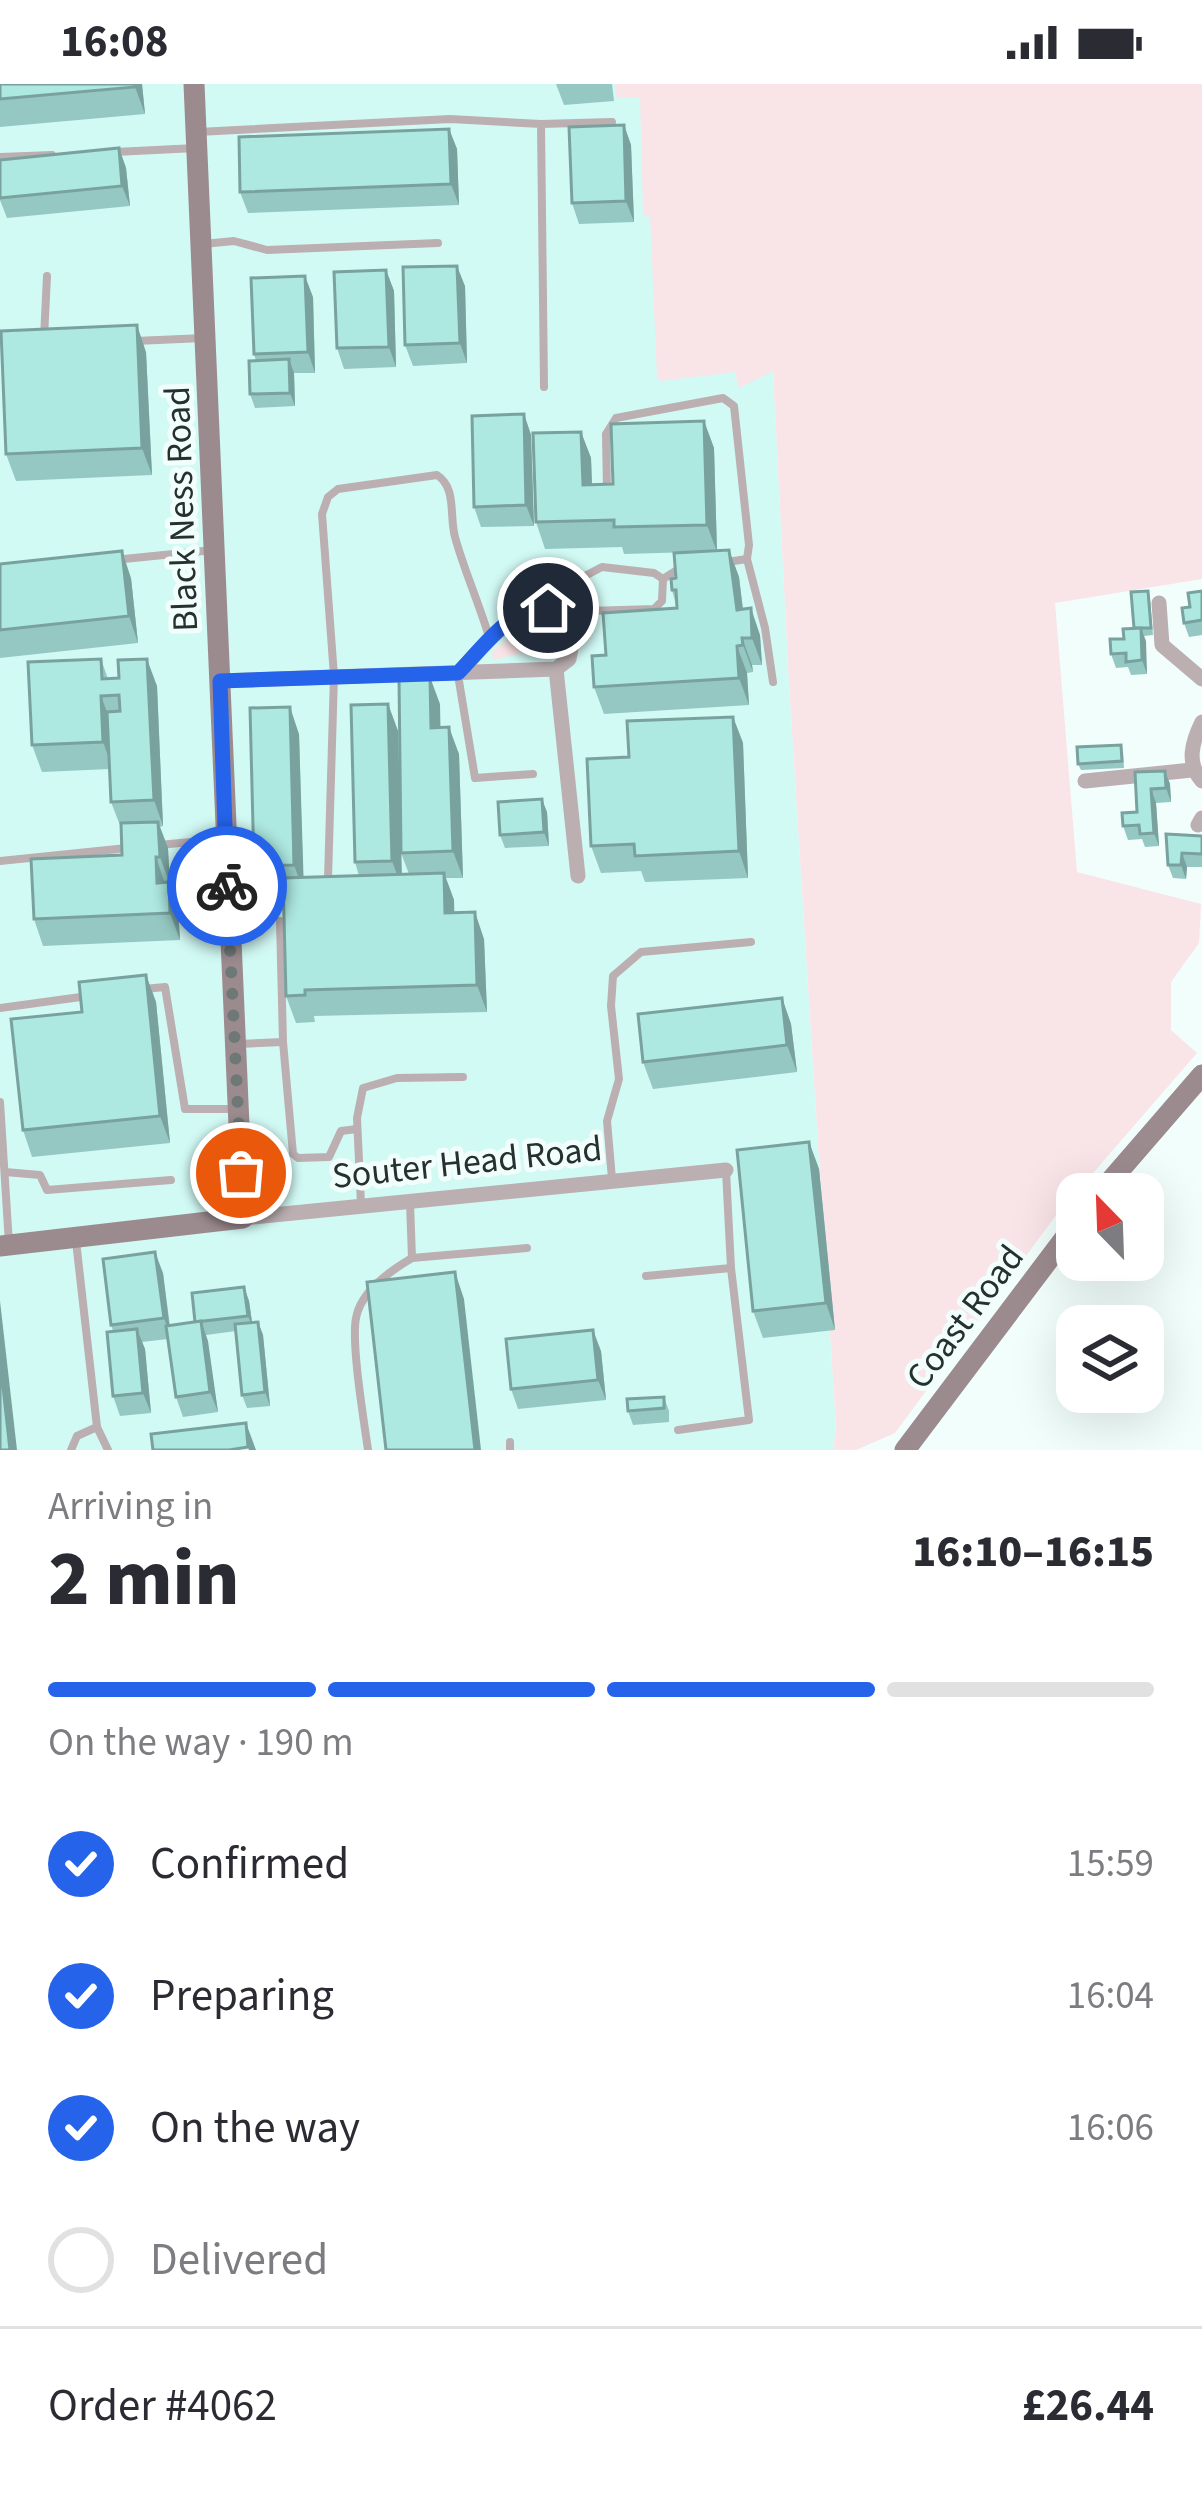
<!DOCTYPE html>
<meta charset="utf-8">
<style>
body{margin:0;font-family:"Source Sans 3",sans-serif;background:#f2f2f3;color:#2b2b33;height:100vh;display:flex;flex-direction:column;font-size:45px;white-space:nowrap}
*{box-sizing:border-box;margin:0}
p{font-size:39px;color:#7c7c81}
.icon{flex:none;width:66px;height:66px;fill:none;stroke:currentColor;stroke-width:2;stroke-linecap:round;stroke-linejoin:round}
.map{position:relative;height:1366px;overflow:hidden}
.side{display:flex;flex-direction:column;background:#fff;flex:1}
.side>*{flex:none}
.needle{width:78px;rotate:337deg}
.buttons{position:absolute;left:1056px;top:1089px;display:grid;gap:24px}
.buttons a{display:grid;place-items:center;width:108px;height:108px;border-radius:24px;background:#fff;box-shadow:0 12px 48px #0002;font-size:60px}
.pin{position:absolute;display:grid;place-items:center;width:102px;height:102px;color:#fff;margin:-51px;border:6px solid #fff;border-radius:50%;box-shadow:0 3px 12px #0007}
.courier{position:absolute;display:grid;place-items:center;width:120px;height:120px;margin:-60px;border:9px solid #2563eb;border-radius:50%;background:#fff;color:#222;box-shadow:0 3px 15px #0007}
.head em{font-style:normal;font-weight:800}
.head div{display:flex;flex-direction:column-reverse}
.head{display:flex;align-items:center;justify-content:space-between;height:204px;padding:0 48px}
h1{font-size:78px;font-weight:800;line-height:90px}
.bar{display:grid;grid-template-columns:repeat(4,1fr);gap:18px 12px;align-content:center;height:144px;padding:0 48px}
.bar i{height:15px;border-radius:9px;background:#e1e1e2}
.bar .current{background:#2563eb}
.bar p{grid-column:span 4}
.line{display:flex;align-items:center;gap:30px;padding:0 48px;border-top:3px solid #e1e1e2}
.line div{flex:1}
ol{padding:0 48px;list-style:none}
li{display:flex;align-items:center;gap:36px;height:132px}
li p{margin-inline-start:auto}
li .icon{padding:12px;border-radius:50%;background:#2563eb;color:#fff;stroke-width:4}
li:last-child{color:#7c7c81}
li i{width:66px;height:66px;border:6px solid #e1e1e2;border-radius:50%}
.status{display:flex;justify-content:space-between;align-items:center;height:84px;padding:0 60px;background:#fff;direction:ltr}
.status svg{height:33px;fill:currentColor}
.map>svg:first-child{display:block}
</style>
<div class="status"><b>16:08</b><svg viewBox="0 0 49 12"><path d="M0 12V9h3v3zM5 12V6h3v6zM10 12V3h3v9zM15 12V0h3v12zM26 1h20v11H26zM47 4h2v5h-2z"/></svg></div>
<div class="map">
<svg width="1202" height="1366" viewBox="0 0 1202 1366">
<rect width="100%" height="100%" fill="#f2fefc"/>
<path fill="#d2faf5" d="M 0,0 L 1202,0 L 773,286 L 789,600 L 836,1344 L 833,1366 L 0,1366 Z"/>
<g fill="#f9e4e7">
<path d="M 615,0 L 1202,0 L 1202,495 L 1055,519 L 1077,788 L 1201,820 L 1199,859 L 1171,898 L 1171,946 L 1197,969 L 1054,1134 L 895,1349 L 856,1366 L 833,1366 L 836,1344 L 789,600 L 773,287 L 739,304 L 735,288 L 660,297 L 657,293 L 650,132 L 643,131 L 640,14 L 616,14 Z"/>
<path d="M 521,545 L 532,546 L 538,552 L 536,566 L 493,576 L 492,567 Z"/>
</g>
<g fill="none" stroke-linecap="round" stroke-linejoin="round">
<g stroke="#bbafb1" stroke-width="8">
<path d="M 541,40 L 612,38"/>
<path d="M 198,48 L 450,35 L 541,40 L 544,303"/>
<path d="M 115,68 L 196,64"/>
<path d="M 0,73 L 52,71"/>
<path d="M 203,160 L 234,157 L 267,166 L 438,159"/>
<path d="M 44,254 L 47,192"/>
<path d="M 135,257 L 204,254"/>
<path d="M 607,408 L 606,350 L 616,334 L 723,314 L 734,322 L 749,461 L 747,475 L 727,478"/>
<path d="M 747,475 L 765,544 L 773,598"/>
<path d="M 114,476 L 213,466"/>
<path d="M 602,483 L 654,489 L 663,495 L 662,517 L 654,525 L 555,528 L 579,495 Z"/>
<path d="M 663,495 L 682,483"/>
<path d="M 458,591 L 475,694 L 533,690"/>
<path d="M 159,761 L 222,755"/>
<path d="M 0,777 L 127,764"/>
<path d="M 328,795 L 334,592 L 322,430 L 328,413 L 338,405 L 437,391 C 457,404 449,431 455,453 C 464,486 479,519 489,553"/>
<path d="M 144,905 L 165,903 L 185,1025 L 235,1025"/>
<path d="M 0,924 L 88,912"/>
<path d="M 283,958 L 293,1070 L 298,1074 L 329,1073 L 341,1047 L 357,1045"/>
<path d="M 238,960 L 283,958 L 280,837"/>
<path d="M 0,1018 L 9,1160"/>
<path d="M 5,1088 L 40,1091 L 47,1106 L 171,1096"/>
<path d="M 612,1095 L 607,1037 L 619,995 L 611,922 L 613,892 L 641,868 L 751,858"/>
<path d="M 361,1120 L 357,1034 L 363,1004 L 397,994 L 463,993"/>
<path d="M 76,1157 L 97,1343 L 108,1366"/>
<path d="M 412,1174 L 527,1164"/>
<path d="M 646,1192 L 731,1184"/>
<path d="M 678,1346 L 749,1336 L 731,1184 L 726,1087"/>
<path d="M 510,1358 L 510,1366"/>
<path d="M 71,1366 L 77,1352 L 97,1343"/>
<path d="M 368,1366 C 364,1337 351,1260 356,1234 C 361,1207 390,1187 412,1174 L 410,1119"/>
</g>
<g stroke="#bbafb1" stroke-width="15">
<path d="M 1159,519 L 1162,561 L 1202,595"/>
<path d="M 556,585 L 578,792"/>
<path d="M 220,597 L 556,585 L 569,575 C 573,559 574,541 559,530 C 524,505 480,568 458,589"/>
<path d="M 1202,638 C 1192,658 1186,679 1202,697"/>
<path d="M 1085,697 L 1192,686"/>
<path d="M 1198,741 L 1202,734"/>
<path d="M 243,1134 L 726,1086"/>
</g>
<g stroke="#9c8b8e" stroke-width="21">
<path d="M 1099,1110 L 1202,991"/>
<path d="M 0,1162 L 243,1134 L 194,0"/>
<path d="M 905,1366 L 1077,1138"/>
</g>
</g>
<g fill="#95c8c2">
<path d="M 0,0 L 142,0 L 145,30 L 0,43 Z"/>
<path d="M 556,0 L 612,0 L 614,17 L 564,21 Z"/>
<path d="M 624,41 L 631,61 L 634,138 L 579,140 L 572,119 Z"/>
<path d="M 449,45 L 457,65 L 459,121 L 248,129 L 240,108 Z"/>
<path d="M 119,64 L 126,84 L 130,122 L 7,134 L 0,116 L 0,76 Z"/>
<path d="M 386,186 L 394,207 L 396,283 L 344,285 L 337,264 Z"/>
<path d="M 465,202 L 467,279 L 413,282 L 405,261 Z"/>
<path d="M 313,213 L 315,289 L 294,289 L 295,322 L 255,324 L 250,310 L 256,277 L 254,270 Z"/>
<path d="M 146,268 L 152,391 L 16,397 L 6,370 Z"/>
<path d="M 524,330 L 531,351 L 534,442 L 481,443 L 474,423 Z"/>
<path d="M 704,337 L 714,364 L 717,467 L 729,466 L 739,493 L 743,525 L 760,551 L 762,581 L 752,581 L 753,588 L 747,589 L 749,621 L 604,630 L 594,603 L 606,571 L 677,524 L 672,506 L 676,494 L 693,468 L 624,470 L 622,463 L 545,465 L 536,438 L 581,348 L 591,374 L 592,401 L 613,400 Z"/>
<path d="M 0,480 L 131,494 L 138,559 L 0,574 Z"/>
<path d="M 1148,507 L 1150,514 L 1153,551 L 1144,552 L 1147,590 L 1131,591 L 1128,583 L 1116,584 L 1111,570 L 1134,544 Z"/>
<path d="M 1202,507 L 1202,551 L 1189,553 L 1184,539 L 1190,523 Z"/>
<path d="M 101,575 L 108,595 L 157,602 L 163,742 L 160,743 L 168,764 L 169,800 L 178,825 L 180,856 L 43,862 L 34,835 L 122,771 L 121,744 L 111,718 L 110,685 L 42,688 L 32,661 Z"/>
<path d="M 388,620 L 398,647 L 402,791 L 409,790 L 401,769 L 440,620 L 440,644 L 459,670 L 463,794 L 446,794 L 454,816 L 454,829 L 484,855 L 487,928 L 314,932 L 315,938 L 296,939 L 286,912 L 283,809 L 264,809 L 254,782 L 299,650 L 303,793 L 359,792 L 355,778 Z"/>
<path d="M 733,633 L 743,659 L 748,794 L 645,798 L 641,787 L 601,789 L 591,762 L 629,673 Z"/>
<path d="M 1123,668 L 1124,684 L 1081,686 L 1078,680 Z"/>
<path d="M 1165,687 L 1170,700 L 1171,718 L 1156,719 L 1159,762 L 1145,763 L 1142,755 L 1128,756 L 1123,742 L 1137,728 Z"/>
<path d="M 547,728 L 549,762 L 505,764 L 500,751 Z"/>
<path d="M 1202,752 L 1202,783 L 1187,783 L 1186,795 L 1173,794 L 1168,781 Z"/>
<path d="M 146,891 L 156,918 L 170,1059 L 32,1073 L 23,1046 L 82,928 Z"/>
<path d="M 782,914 L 791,940 L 797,988 L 653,1005 L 643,978 Z"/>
<path d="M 809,1058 L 819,1085 L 835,1246 L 763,1254 L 753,1227 Z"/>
<path d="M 163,1189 L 170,1242 L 195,1238 L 244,1203 L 249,1217 L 252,1238 L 258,1238 L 263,1251 L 270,1322 L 247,1324 L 242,1311 L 236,1247 L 206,1251 L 218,1328 L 183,1333 L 176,1313 L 168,1255 L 142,1258 L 145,1265 L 151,1329 L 120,1332 L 113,1312 L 113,1247 L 111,1241 Z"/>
<path d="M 601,1267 L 606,1316 L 518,1325 L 511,1305 Z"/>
<path d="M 664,1313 L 669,1327 L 669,1338 L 633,1341 L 628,1327 Z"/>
</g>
<g fill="#79a29e">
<path d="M 135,0 L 142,0 L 145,30 L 135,3 Z"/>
<path d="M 624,41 L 631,61 L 634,138 L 626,117 Z"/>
<path d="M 449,45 L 457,65 L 459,121 L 451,100 Z"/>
<path d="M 119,64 L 126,84 L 130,122 L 122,102 Z"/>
<path d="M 457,182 L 465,202 L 467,279 L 460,259 Z"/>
<path d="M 386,186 L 394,207 L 396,283 L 389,263 Z"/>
<path d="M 305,192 L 313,213 L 315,289 L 308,268 Z"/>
<path d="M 137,241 L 146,268 L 152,391 L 142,364 Z"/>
<path d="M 289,275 L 294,289 L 295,322 L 290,309 Z"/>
<path d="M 524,330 L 531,351 L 534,442 L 526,421 Z"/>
<path d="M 704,337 L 714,364 L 717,468 L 707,441 Z"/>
<path d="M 581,348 L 591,374 L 593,428 L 583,401 Z"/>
<path d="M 729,466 L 739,493 L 746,552 L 737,526 Z"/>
<path d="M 122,467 L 131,494 L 138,559 L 129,532 Z"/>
<path d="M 751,524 L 760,551 L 762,581 L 752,554 Z"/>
<path d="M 1141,544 L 1146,557 L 1147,590 L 1142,576 Z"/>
<path d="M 742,554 L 752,581 L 753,588 L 743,561 Z"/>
<path d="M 737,562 L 747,589 L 749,621 L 739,594 Z"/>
<path d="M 147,575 L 157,602 L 163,742 L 154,716 Z"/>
<path d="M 430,593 L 440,620 L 441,671 L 431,644 Z"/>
<path d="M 101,612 L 111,639 L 113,685 L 103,658 Z"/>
<path d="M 388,620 L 398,647 L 402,804 L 392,777 Z"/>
<path d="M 290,623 L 299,650 L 304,808 L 294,781 Z"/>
<path d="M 733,633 L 743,659 L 748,794 L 739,767 Z"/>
<path d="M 449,643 L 459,670 L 463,794 L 453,767 Z"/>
<path d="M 1165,687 L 1170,700 L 1171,718 L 1166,704 Z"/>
<path d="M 1151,705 L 1156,719 L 1159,762 L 1154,749 Z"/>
<path d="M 542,715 L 547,728 L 549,762 L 544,748 Z"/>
<path d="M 158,738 L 168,764 L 170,800 L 160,773 Z"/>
<path d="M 1182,769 L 1187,783 L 1186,795 L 1181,781 Z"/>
<path d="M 156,773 L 165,800 L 157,799 Z"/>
<path d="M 444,789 L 454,816 L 455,856 L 445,829 Z"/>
<path d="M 169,798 L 178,825 L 180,856 L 170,829 Z"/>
<path d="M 475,828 L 484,855 L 487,928 L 477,901 Z"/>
<path d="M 146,891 L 156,918 L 170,1059 L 160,1032 Z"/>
<path d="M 782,914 L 791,940 L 797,988 L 787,961 Z"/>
<path d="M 809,1058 L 819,1085 L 835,1246 L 826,1219 Z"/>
<path d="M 155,1168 L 163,1189 L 171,1255 L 164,1234 Z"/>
<path d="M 455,1188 L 464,1215 L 481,1366 L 475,1366 Z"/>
<path d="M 244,1203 L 249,1217 L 253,1245 L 248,1232 Z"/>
<path d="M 0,1217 L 17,1366 L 10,1366 L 0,1276 Z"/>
<path d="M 201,1237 L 208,1257 L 218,1328 L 210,1308 Z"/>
<path d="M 258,1238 L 263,1251 L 270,1322 L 265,1308 Z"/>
<path d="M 137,1245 L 145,1265 L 151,1329 L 143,1309 Z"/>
<path d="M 593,1246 L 601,1267 L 606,1316 L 598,1296 Z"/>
<path d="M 246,1339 L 256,1366 L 249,1366 L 248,1363 Z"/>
</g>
<g fill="#ade8e1" stroke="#79a29e" stroke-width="3">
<path d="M 0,0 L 135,0 L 135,3 L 0,15 Z"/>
<path d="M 624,41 L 626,117 L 572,119 L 569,43 Z"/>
<path d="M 449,45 L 451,100 L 240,108 L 239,53 Z"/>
<path d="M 119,64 L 122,102 L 0,114 L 0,76 Z"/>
<path d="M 457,182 L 460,259 L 405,261 L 403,183 Z"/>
<path d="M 386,186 L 389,263 L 337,264 L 334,188 Z"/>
<path d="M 305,192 L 308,268 L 254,270 L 251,194 Z"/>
<path d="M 137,241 L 142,364 L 6,370 L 1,247 Z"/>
<path d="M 289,275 L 290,309 L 250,310 L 249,277 Z"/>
<path d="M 524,330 L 526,421 L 474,423 L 472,332 Z"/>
<path d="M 704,337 L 707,441 L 614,443 L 614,436 L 536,438 L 533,349 L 581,348 L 583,401 L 613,400 L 611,340 Z"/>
<path d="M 729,466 L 737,526 L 751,524 L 752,554 L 742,554 L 743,561 L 737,562 L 739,594 L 594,603 L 592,572 L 606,571 L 603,529 L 677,524 L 676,506 L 672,506 L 671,495 L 676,494 L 674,469 Z"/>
<path d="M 122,467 L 129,532 L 0,546 L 0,480 Z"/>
<path d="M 1148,507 L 1151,544 L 1134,544 L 1131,508 Z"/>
<path d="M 1202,507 L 1202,536 L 1184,539 L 1182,524 L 1190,523 L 1188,509 Z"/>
<path d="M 1141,544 L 1142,576 L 1126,578 L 1126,569 L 1111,570 L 1110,555 L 1124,555 L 1123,545 Z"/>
<path d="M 101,575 L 102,595 L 119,594 L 118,576 L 147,575 L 154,716 L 111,718 L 107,628 L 120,627 L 119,611 L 101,612 L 103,658 L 32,661 L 28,578 Z"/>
<path d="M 430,593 L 431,644 L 449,643 L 453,767 L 401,769 L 399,594 Z"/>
<path d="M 388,620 L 392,777 L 355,778 L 351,621 Z"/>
<path d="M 290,623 L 294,781 L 254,782 L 250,624 Z"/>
<path d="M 733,633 L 739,767 L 635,772 L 634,760 L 591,762 L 587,675 L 629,673 L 627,637 Z"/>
<path d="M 1121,661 L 1122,677 L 1078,680 L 1077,663 Z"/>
<path d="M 1165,687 L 1166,704 L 1151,705 L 1154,749 L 1140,750 L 1139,741 L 1123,742 L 1122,729 L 1137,728 L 1135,688 Z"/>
<path d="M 542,715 L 544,748 L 500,751 L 498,718 Z"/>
<path d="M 158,738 L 160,773 L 156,773 L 157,799 L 169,798 L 170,829 L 34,835 L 31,775 L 122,771 L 121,739 Z"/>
<path d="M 1166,750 L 1202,752 L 1202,770 L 1182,769 L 1181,781 L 1168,781 Z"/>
<path d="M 444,789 L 445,829 L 475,828 L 477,901 L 305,906 L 305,911 L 286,912 L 283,794 Z"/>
<path d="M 146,891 L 160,1032 L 23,1046 L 11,935 L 82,928 L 79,898 Z"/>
<path d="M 782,914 L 787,961 L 643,978 L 638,930 Z"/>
<path d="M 809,1058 L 826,1219 L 753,1227 L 737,1066 Z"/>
<path d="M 155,1168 L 164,1234 L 111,1241 L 103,1175 Z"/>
<path d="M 455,1188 L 475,1366 L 386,1366 L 367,1198 Z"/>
<path d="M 244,1203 L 248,1232 L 195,1238 L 192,1209 Z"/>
<path d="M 201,1237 L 210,1308 L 176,1313 L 166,1242 Z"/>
<path d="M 258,1238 L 265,1308 L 242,1311 L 235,1240 Z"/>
<path d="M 137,1245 L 143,1309 L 113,1312 L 107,1248 Z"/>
<path d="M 593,1246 L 598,1296 L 511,1305 L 506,1255 Z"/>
<path d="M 0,1276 L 10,1366 L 0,1366 Z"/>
<path d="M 664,1313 L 664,1324 L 628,1327 L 627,1315 Z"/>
<path d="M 246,1339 L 248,1363 L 229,1366 L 153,1366 L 151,1350 Z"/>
</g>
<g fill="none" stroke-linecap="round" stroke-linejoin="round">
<path stroke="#6d7877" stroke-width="12" stroke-dasharray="0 21.6" d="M 227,802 L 241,1089"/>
<path stroke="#2563eb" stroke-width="15" d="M 227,802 L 220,597 L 458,589 C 483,564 509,523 548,524"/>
</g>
<g text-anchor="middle" stroke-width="10" stroke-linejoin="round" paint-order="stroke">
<g font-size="36" fill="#25302f" stroke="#f2fefc">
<text transform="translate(180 425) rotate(-92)" y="13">Black Ness Road</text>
<text transform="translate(467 1077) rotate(-6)" y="13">Souter Head Road</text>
<text transform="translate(964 1232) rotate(-53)" y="13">Coast Road</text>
</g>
</g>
</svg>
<div class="buttons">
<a><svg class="needle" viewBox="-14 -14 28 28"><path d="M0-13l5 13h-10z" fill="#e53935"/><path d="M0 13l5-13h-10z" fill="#7c7c81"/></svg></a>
<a><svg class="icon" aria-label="layers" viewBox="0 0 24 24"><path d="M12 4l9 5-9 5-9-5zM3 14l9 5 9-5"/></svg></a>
</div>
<div class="pin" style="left:241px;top:1089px;background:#ea580c"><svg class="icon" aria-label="bag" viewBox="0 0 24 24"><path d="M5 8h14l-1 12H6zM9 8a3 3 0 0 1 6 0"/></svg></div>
<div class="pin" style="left:548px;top:524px;background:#1f2937"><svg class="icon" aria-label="home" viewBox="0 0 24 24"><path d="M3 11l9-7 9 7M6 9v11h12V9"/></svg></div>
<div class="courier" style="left:227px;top:802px"><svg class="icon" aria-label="bike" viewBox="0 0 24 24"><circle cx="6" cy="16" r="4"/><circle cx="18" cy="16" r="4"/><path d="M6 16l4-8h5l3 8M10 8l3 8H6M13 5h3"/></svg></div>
</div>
<section class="side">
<div class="head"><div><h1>2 min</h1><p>Arriving in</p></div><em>16:10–16:15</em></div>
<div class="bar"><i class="current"></i><i class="current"></i><i class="current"></i><i></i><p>On the way · 190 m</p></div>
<ol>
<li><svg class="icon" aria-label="check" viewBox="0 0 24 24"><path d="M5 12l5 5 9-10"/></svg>Confirmed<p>15:59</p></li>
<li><svg class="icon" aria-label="check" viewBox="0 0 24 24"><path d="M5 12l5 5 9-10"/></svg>Preparing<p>16:04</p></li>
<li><svg class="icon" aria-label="check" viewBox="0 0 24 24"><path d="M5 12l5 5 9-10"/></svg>On the way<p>16:06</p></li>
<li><i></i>Delivered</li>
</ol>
<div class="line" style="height:156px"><div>Order #4062</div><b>£26.44</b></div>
</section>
